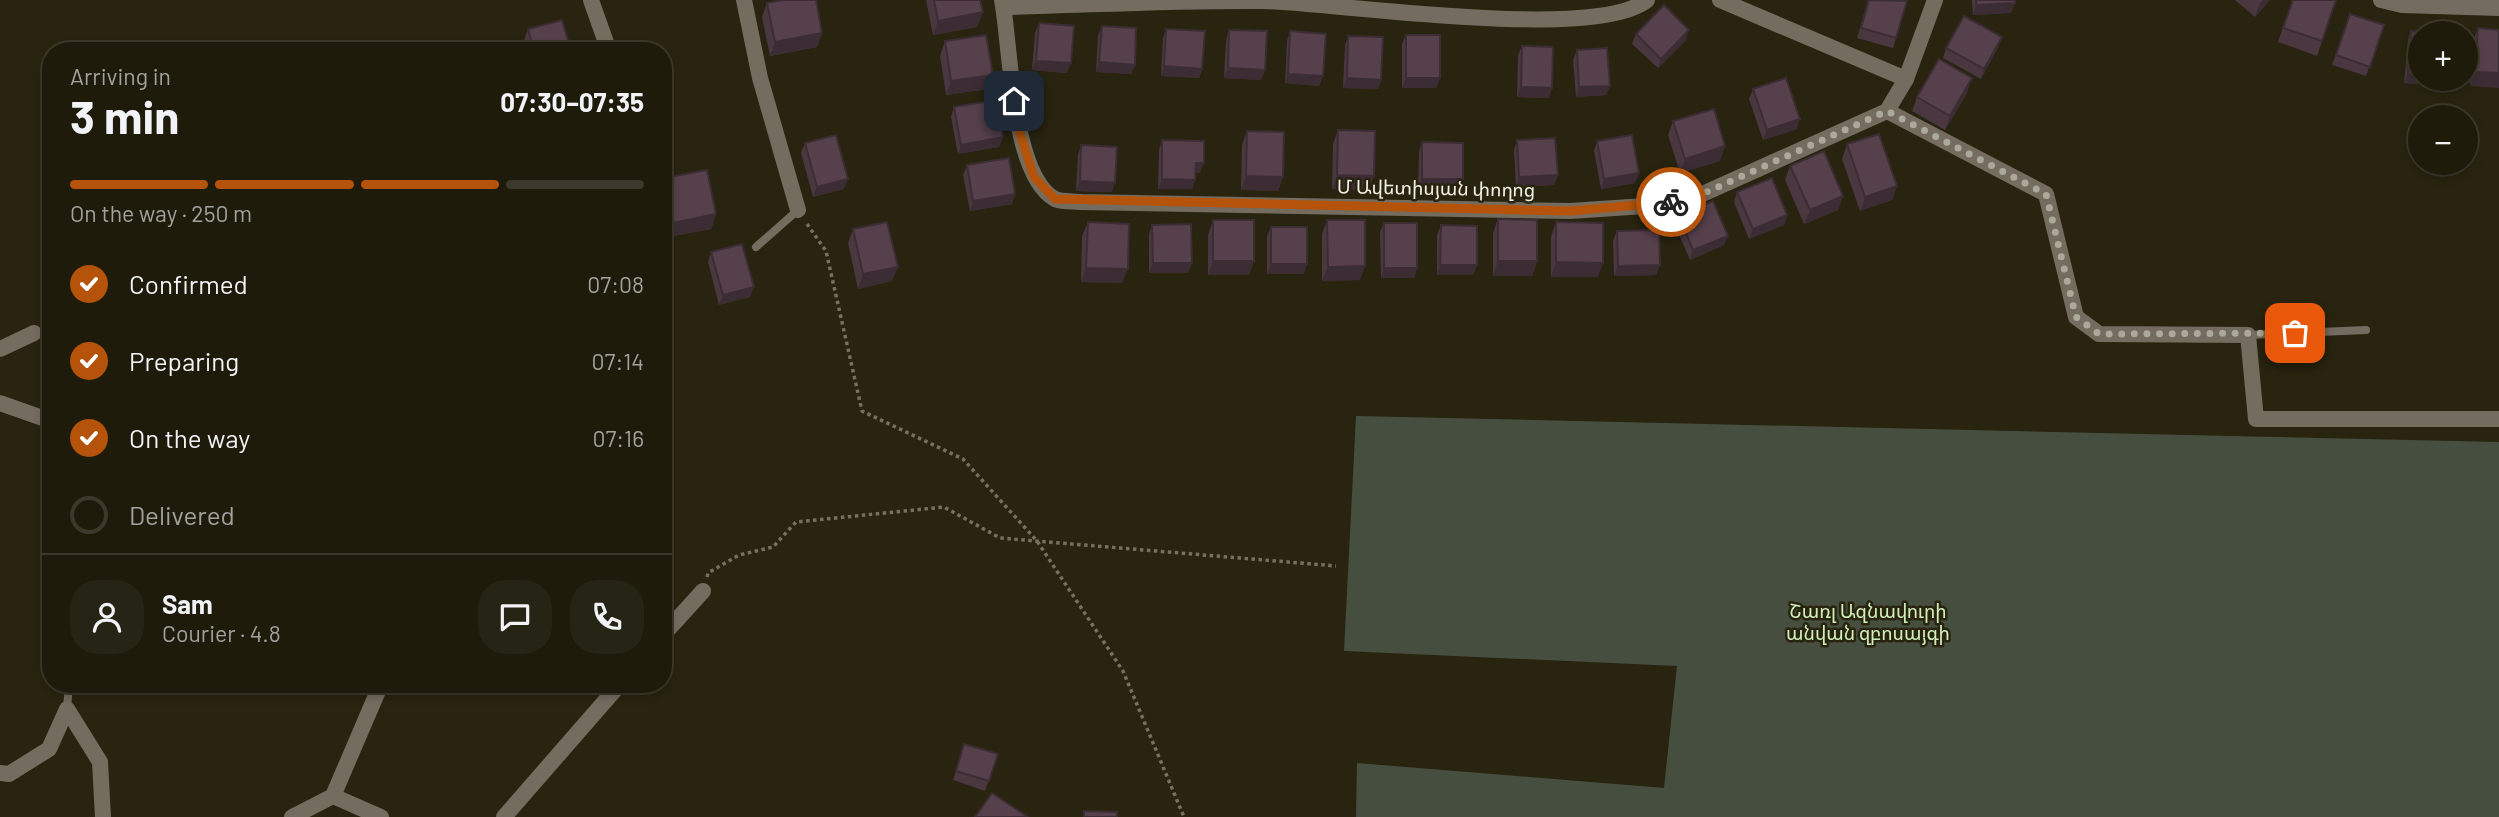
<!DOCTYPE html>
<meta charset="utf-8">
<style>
body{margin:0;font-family:Barlow,"Noto Sans Armenian",sans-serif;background:#262414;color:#f1f3f6;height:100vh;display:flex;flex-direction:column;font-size:26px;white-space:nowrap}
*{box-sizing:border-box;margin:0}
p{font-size:23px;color:#a1a19d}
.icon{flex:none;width:38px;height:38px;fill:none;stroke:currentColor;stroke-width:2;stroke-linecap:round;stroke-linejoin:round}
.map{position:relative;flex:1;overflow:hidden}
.details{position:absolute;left:42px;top:42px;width:630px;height:651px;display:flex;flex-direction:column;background:#1e1b0b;border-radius:28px;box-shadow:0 4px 10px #0003,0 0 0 2px #3c392c}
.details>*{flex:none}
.controls{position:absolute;left:2408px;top:21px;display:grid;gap:14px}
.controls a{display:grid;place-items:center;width:70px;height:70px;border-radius:50%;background:#1e1b0b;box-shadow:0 4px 10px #0003,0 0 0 2px #3c392c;font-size:35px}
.pin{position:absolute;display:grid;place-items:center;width:60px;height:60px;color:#fff;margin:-30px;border-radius:14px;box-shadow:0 4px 10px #0006}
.courier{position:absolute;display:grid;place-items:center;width:70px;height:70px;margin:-35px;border:5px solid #b45309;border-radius:50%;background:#fff;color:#222;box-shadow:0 2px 9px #0007}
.overview em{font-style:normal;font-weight:700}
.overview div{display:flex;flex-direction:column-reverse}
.overview{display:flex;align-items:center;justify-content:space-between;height:119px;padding:0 28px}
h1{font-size:46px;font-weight:700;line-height:52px}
.bar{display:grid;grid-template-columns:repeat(4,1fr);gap:10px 7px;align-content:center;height:84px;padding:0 28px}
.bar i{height:9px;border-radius:5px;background:#3c392c}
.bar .on{background:#b45309}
.bar p{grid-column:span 4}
.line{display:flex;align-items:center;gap:18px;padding:0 28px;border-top:2px solid #3c392c}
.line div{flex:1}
.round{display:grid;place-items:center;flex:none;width:74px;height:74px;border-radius:28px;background:#262414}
ol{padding:0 28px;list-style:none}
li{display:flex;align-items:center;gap:21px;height:77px}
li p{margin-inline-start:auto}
li .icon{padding:7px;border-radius:50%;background:#b45309;color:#fff;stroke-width:4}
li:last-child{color:#a1a19d}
li i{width:38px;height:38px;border:4px solid #3c392c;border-radius:50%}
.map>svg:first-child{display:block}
</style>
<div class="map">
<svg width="2499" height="817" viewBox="0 0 2499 817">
<rect width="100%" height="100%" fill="#28240f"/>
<path fill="#464f3f" d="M 1356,416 L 2499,442 L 2499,817 L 1356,817 L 1357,763 L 1664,788 L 1677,666 L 1344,651 Z"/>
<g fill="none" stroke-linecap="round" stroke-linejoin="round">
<g stroke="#74715f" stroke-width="3.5" stroke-dasharray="3.5 3.5" stroke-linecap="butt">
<path d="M 807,224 L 826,251 L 862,411 L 963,459 L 1037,541 L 1123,671 L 1184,817"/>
<path d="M 707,577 L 708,573 L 739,555 L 773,547 L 796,522 L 944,507 L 1000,538 L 1336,566"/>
</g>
<g stroke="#736c5f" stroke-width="8">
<path d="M 756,247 L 798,210"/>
<path d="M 2248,335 L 2366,330"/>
<path d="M 67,709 L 69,684"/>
</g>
<g stroke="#736c5f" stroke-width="16">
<path d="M 591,0 L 609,51"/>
<path d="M 744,0 L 760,78 L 798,210"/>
<path d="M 1002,0 C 1011,46 1011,175 1055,199 C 1061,202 1074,201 1081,202 L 1570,211 L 1660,205 L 1698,196 L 1887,111 L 1906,79 L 1935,0"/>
<path d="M 1720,0 L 1906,79"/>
<path d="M 2381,0 L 2402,5 L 2499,8"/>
<path d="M 1004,7 C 1090,5 1177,0 1264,1 C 1339,3 1596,42 1647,0"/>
<path d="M 1887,111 L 2046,194 L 2076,317 L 2099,334 L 2248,335 L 2256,419 L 2499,419"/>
<path d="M 0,349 L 34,333"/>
<path d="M 0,403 L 51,421"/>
<path d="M 663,635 L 703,591"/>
<path d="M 0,773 L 9,774 L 49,749 L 67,709 L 100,762 L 103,817"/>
<path d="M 333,796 L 381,817"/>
<path d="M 292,817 L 333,796 L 381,684"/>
<path d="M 504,817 L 620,684"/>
</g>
</g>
<g fill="#4a3740">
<path d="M 926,0 L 980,0 L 983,12 L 977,27 L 933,35 Z"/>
<path d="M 1868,0 L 1905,0 L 1896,38 L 1893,48 L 1857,38 Z"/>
<path d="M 1972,0 L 2015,0 L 2011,13 L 1973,15 Z"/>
<path d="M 2235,0 L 2270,0 L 2255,17 Z"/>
<path d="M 2292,0 L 2336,0 L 2317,56 L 2278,42 Z"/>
<path d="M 767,3 L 822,33 L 817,47 L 770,56 L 762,17 Z"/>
<path d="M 2350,14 L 2384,25 L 2366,76 L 2332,65 Z"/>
<path d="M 1039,23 L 1067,73 L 1032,70 L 1035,33 Z"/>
<path d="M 1102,26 L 1135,65 L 1131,74 L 1096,72 L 1098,36 Z"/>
<path d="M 2478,28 L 2499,30 L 2470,86 L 2472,43 Z"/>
<path d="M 528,29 L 571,51 L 525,51 L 523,43 Z"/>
<path d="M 1166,29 L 1202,69 L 1199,78 L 1161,76 L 1163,38 Z"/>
<path d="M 1229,30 L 1265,70 L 1261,80 L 1224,78 L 1226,40 Z"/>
<path d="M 1290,31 L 1323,76 L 1319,86 L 1285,83 L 1287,41 Z"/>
<path d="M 2411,31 L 2420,79 L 2444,79 L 2441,86 L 2404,83 L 2408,40 Z"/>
<path d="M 1636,34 L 1686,40 L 1658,68 L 1632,44 Z"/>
<path d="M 1406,35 L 1440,78 L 1436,88 L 1402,88 L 1402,44 Z"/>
<path d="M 1348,36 L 1381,80 L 1378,89 L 1343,88 L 1345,45 Z"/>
<path d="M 945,41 L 993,75 L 988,89 L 946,95 L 940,56 Z"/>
<path d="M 1522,46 L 1549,98 L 1517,97 L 1518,55 Z"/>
<path d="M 1998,47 L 1981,79 L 1943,58 L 1946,48 Z"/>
<path d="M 1577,50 L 1606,95 L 1576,97 L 1573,60 Z"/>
<path d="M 1753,89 L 1797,129 L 1763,140 L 1749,99 Z"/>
<path d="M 1967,93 L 1945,130 L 1912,111 L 1917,97 Z"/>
<path d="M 954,107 L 1003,137 L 999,147 L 958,154 L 951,117 Z"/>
<path d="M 1673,121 L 1720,161 L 1680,173 L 1668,135 Z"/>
<path d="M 1338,130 L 1369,190 L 1332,189 L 1333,144 Z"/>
<path d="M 1247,131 L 1283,177 L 1278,191 L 1241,190 L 1242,145 Z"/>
<path d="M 1162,140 L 1200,173 L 1195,173 L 1195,180 L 1192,189 L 1158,189 L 1159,150 Z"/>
<path d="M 1517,140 L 1558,175 L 1554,185 L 1516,187 L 1514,150 Z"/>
<path d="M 1597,141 L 1639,173 L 1635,183 L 1601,189 L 1594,151 Z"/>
<path d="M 1422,142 L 1459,189 L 1418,188 L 1419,152 Z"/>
<path d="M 805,143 L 844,189 L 813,197 L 801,153 Z"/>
<path d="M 1847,144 L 1897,186 L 1892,200 L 1860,211 L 1842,159 Z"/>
<path d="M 1081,145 L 1112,192 L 1076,191 L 1078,155 Z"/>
<path d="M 967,165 L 1015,194 L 1012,204 L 970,211 L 963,175 Z"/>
<path d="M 1790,166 L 1843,196 L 1838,210 L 1804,224 L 1785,180 Z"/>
<path d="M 664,178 L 716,214 L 711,229 L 668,237 L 663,214 Z"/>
<path d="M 1737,192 L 1787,215 L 1784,225 L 1749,239 L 1734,202 Z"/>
<path d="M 1679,215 L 1724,245 L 1690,260 L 1675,225 Z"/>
<path d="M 1498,219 L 1537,261 L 1532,276 L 1493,276 L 1493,233 Z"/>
<path d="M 1213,220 L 1249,275 L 1208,275 L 1208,235 Z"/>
<path d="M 1327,220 L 1360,280 L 1322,281 L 1322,234 Z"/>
<path d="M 1088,222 L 1122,283 L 1081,282 L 1082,236 Z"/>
<path d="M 1556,222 L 1598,277 L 1551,277 L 1551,237 Z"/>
<path d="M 1384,223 L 1417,268 L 1414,278 L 1381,278 L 1380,232 Z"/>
<path d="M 1152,225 L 1188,273 L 1149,273 L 1149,234 Z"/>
<path d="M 1441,225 L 1477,265 L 1473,275 L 1437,275 L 1437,235 Z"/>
<path d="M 1271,227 L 1304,274 L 1267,274 L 1267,236 Z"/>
<path d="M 853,229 L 892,281 L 858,289 L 848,243 Z"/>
<path d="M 1617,231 L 1660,265 L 1656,275 L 1614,276 L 1613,241 Z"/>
<path d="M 711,252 L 750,297 L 719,305 L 708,262 Z"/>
<path d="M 964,744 L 998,754 L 985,791 L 953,780 Z"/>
</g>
<g fill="#3c2d34">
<path d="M 2263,0 L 2270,0 L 2255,17 L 2260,3 Z"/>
<path d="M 2015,3 L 2011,13 L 1973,15 L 1976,5 Z"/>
<path d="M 983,12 L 977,27 L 933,35 L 938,21 Z"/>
<path d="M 1689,30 L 1686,40 L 1658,68 L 1661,59 Z"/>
<path d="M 822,33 L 817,47 L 770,56 L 775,42 Z"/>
<path d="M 2002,37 L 1998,47 L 1981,79 L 1984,69 Z"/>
<path d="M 1036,61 L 1071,63 L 1067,73 L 1032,70 Z"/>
<path d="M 1099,62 L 1135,65 L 1131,74 L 1096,72 Z"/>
<path d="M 1164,66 L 1202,69 L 1199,78 L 1161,76 Z"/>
<path d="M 1228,68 L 1265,70 L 1261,80 L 1224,78 Z"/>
<path d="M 2475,72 L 2499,73 L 2499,88 L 2470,86 Z"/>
<path d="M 1288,74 L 1323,76 L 1319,86 L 1285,83 Z"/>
<path d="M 2408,74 L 2420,75 L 2420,79 L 2444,79 L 2441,86 L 2404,83 Z"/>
<path d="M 993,75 L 988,89 L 946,95 L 951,81 Z"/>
<path d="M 1347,78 L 1381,80 L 1378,89 L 1343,88 Z"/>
<path d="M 1406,78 L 1440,78 L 1436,88 L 1402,88 Z"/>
<path d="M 1972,78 L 1967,93 L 1945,130 L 1950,116 Z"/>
<path d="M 1610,86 L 1606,95 L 1576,97 L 1579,87 Z"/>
<path d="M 1521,87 L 1552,88 L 1549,98 L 1517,97 Z"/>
<path d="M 1800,119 L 1797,129 L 1763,140 L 1767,130 Z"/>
<path d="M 1003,137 L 999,147 L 958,154 L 961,145 Z"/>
<path d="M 1725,146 L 1720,161 L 1680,173 L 1685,159 Z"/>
<path d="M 1196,163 L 1204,163 L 1200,173 L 1192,173 Z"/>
<path d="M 1639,173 L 1635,183 L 1601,189 L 1604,179 Z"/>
<path d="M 1337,175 L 1374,176 L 1369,190 L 1332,189 Z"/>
<path d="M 1558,175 L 1554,185 L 1516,187 L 1519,177 Z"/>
<path d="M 1246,176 L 1283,177 L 1278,191 L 1241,190 Z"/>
<path d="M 848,179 L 844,189 L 813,197 L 817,187 Z"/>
<path d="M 1162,179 L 1195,180 L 1192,189 L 1158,189 Z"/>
<path d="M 1422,179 L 1463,179 L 1459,189 L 1418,188 Z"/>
<path d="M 1080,181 L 1115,183 L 1112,192 L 1076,191 Z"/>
<path d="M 1897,186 L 1892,200 L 1860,211 L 1865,197 Z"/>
<path d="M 1015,194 L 1012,204 L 970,211 L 973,201 Z"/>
<path d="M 1843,196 L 1838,210 L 1804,224 L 1810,210 Z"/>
<path d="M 716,214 L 711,229 L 668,237 L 673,223 Z"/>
<path d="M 1787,215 L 1784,225 L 1749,239 L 1753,229 Z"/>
<path d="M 1728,236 L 1724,245 L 1690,260 L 1693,250 Z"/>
<path d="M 1213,261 L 1254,261 L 1249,275 L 1208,275 Z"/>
<path d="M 1498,261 L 1537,261 L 1532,276 L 1493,276 Z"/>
<path d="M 1556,262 L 1603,263 L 1598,277 L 1551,277 Z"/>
<path d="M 1153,263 L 1192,263 L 1188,273 L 1149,273 Z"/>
<path d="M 1271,264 L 1307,264 L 1304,274 L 1267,274 Z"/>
<path d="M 1440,265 L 1477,265 L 1473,275 L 1437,275 Z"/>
<path d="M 1660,265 L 1656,275 L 1614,276 L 1618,266 Z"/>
<path d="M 1365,266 L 1360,280 L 1322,281 L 1328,267 Z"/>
<path d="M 898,267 L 892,281 L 858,289 L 863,274 Z"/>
<path d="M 1086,268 L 1128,269 L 1122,283 L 1081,282 Z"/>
<path d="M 1384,268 L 1417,268 L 1414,278 L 1381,278 Z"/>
<path d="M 754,287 L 750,297 L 719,305 L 723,295 Z"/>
</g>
<g fill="#56404b" stroke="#3c2d34" stroke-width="2">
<path d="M 782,0 L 816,0 L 822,33 L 775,42 L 767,3 Z"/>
<path d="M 934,0 L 980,0 L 983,12 L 938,21 Z"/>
<path d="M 1869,0 L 1907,1 L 1896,38 L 1861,28 Z"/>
<path d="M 1976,0 L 2015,0 L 2015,3 L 1976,5 Z"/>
<path d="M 2293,0 L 2336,0 L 2322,41 L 2283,28 Z"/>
<path d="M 1664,5 L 1689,30 L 1661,59 L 1636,34 Z"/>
<path d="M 2350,14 L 2384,25 L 2370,67 L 2336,55 Z"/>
<path d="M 1964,16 L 2002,37 L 1984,69 L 1946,48 Z"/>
<path d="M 562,20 L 571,51 L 534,51 L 528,29 Z"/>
<path d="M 1039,23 L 1074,26 L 1071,63 L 1036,61 Z"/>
<path d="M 1102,26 L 1136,28 L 1135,65 L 1099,62 Z"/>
<path d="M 2478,28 L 2499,30 L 2499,73 L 2475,72 Z"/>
<path d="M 1166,29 L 1205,31 L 1202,69 L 1164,66 Z"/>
<path d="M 1229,30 L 1267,31 L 1265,70 L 1228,68 Z"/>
<path d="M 1290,31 L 1326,34 L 1323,76 L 1288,74 Z"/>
<path d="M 2411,31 L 2442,33 L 2420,33 L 2420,75 L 2408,74 Z"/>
<path d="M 986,35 L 993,75 L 951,81 L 945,41 Z"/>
<rect x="1406" y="35" width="34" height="43"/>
<path d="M 1348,36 L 1383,37 L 1381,80 L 1347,78 Z"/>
<path d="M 1522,46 L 1553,47 L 1552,88 L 1521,87 Z"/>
<path d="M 1607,48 L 1610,86 L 1579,87 L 1577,50 Z"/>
<path d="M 1939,59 L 1972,78 L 1950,116 L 1917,97 Z"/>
<path d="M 1786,78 L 1800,119 L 1767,130 L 1753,89 Z"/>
<path d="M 996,100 L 1003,137 L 961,145 L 954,107 Z"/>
<path d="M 1714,109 L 1725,146 L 1685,159 L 1673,121 Z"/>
<path d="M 1338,130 L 1375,131 L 1374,176 L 1337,175 Z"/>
<path d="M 1247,131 L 1284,132 L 1283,177 L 1246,176 Z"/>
<path d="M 1879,134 L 1897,186 L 1865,197 L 1847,144 Z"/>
<path d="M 836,135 L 848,179 L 817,187 L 805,143 Z"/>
<path d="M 1632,135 L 1639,173 L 1604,179 L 1597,141 Z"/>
<path d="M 1555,138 L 1558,175 L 1519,177 L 1517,140 Z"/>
<path d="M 1162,140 L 1204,141 L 1204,163 L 1196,163 L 1195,180 L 1162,179 Z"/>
<path d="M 1422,142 L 1463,143 L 1463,179 L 1422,179 Z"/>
<path d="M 1081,145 L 1117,147 L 1115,183 L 1080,181 Z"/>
<path d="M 1824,151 L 1843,196 L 1810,210 L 1790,166 Z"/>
<path d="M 1009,158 L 1015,194 L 973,201 L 967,165 Z"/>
<path d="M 707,170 L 716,214 L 673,223 L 664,178 Z"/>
<path d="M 1772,178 L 1787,215 L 1753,229 L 1737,192 Z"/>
<path d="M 1713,201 L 1728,236 L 1693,250 L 1679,215 Z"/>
<path d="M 1498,219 L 1537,220 L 1537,261 L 1498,261 Z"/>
<rect x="1213" y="220" width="41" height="41"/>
<path d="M 1327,220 L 1365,220 L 1365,266 L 1328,267 Z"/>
<path d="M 887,222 L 898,267 L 863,274 L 853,229 Z"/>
<path d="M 1088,222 L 1129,224 L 1128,269 L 1086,268 Z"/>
<path d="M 1556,222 L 1603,223 L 1603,263 L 1556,262 Z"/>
<rect x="1384" y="223" width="33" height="45"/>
<path d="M 1191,224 L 1192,263 L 1153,263 L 1152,225 Z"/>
<path d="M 1441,225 L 1477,226 L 1477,265 L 1440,265 Z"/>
<rect x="1271" y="227" width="36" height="37"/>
<path d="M 1659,230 L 1660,265 L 1618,266 L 1617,231 Z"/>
<path d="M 742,244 L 754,287 L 723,295 L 711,252 Z"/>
<path d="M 964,744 L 998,754 L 989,781 L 956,771 Z"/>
<path d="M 992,793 L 1028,817 L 975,817 Z"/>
<path d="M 1084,811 L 1117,812 L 1117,817 L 1084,817 Z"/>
</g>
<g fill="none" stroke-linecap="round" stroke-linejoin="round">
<path stroke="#aba999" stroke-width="7" stroke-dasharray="0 12.6" d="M 1671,202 L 1698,196 L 1887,111 L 2046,194 L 2076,317 L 2099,334 L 2295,333"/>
<path stroke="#b45309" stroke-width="9" d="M 1014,101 L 1017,124 L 1034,177 L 1055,199 L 1570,211 L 1671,202"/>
</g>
<g text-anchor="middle" stroke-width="5" stroke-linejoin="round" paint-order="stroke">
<g font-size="19" fill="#f2f0e3" stroke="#28240f">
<text transform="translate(1436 188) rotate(1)" y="7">Մ Ավետիսյան փողոց</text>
</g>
<g font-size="19" fill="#d0efbb" stroke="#28240f">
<text x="1868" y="618">Շառլ Ազնավուրի<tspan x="1868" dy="22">անվան զբոսայգի</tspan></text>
</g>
</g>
</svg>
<div class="controls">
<a>+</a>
<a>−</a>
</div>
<div class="pin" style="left:2295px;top:333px;background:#ea580c"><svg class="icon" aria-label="bag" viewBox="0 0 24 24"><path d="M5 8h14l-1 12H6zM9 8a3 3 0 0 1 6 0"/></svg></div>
<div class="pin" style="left:1014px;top:101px;background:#1f2937"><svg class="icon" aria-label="home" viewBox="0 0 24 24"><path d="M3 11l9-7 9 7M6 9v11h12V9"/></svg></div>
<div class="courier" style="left:1671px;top:202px"><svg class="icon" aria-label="bike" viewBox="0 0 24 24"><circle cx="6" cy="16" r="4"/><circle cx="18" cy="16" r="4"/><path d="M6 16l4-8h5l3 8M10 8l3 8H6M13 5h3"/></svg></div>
<section class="details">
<div class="overview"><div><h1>3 min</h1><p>Arriving in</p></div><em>07:30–07:35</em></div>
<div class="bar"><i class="on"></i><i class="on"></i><i class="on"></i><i></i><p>On the way · 250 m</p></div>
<ol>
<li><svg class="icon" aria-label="check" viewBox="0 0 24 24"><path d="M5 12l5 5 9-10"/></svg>Confirmed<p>07:08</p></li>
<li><svg class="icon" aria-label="check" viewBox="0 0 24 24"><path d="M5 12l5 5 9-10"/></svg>Preparing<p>07:14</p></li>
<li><svg class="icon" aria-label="check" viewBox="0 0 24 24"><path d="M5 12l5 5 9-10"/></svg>On the way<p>07:16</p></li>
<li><i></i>Delivered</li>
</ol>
<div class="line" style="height:126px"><a class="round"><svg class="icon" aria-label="person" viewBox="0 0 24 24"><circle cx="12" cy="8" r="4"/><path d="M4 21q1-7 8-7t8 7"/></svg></a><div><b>Sam</b><p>Courier · 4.8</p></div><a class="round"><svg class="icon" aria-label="chat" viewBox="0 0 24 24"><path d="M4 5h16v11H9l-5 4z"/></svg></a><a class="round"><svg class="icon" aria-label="phone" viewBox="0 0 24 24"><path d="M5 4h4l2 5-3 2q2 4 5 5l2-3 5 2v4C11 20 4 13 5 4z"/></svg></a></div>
</section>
</div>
